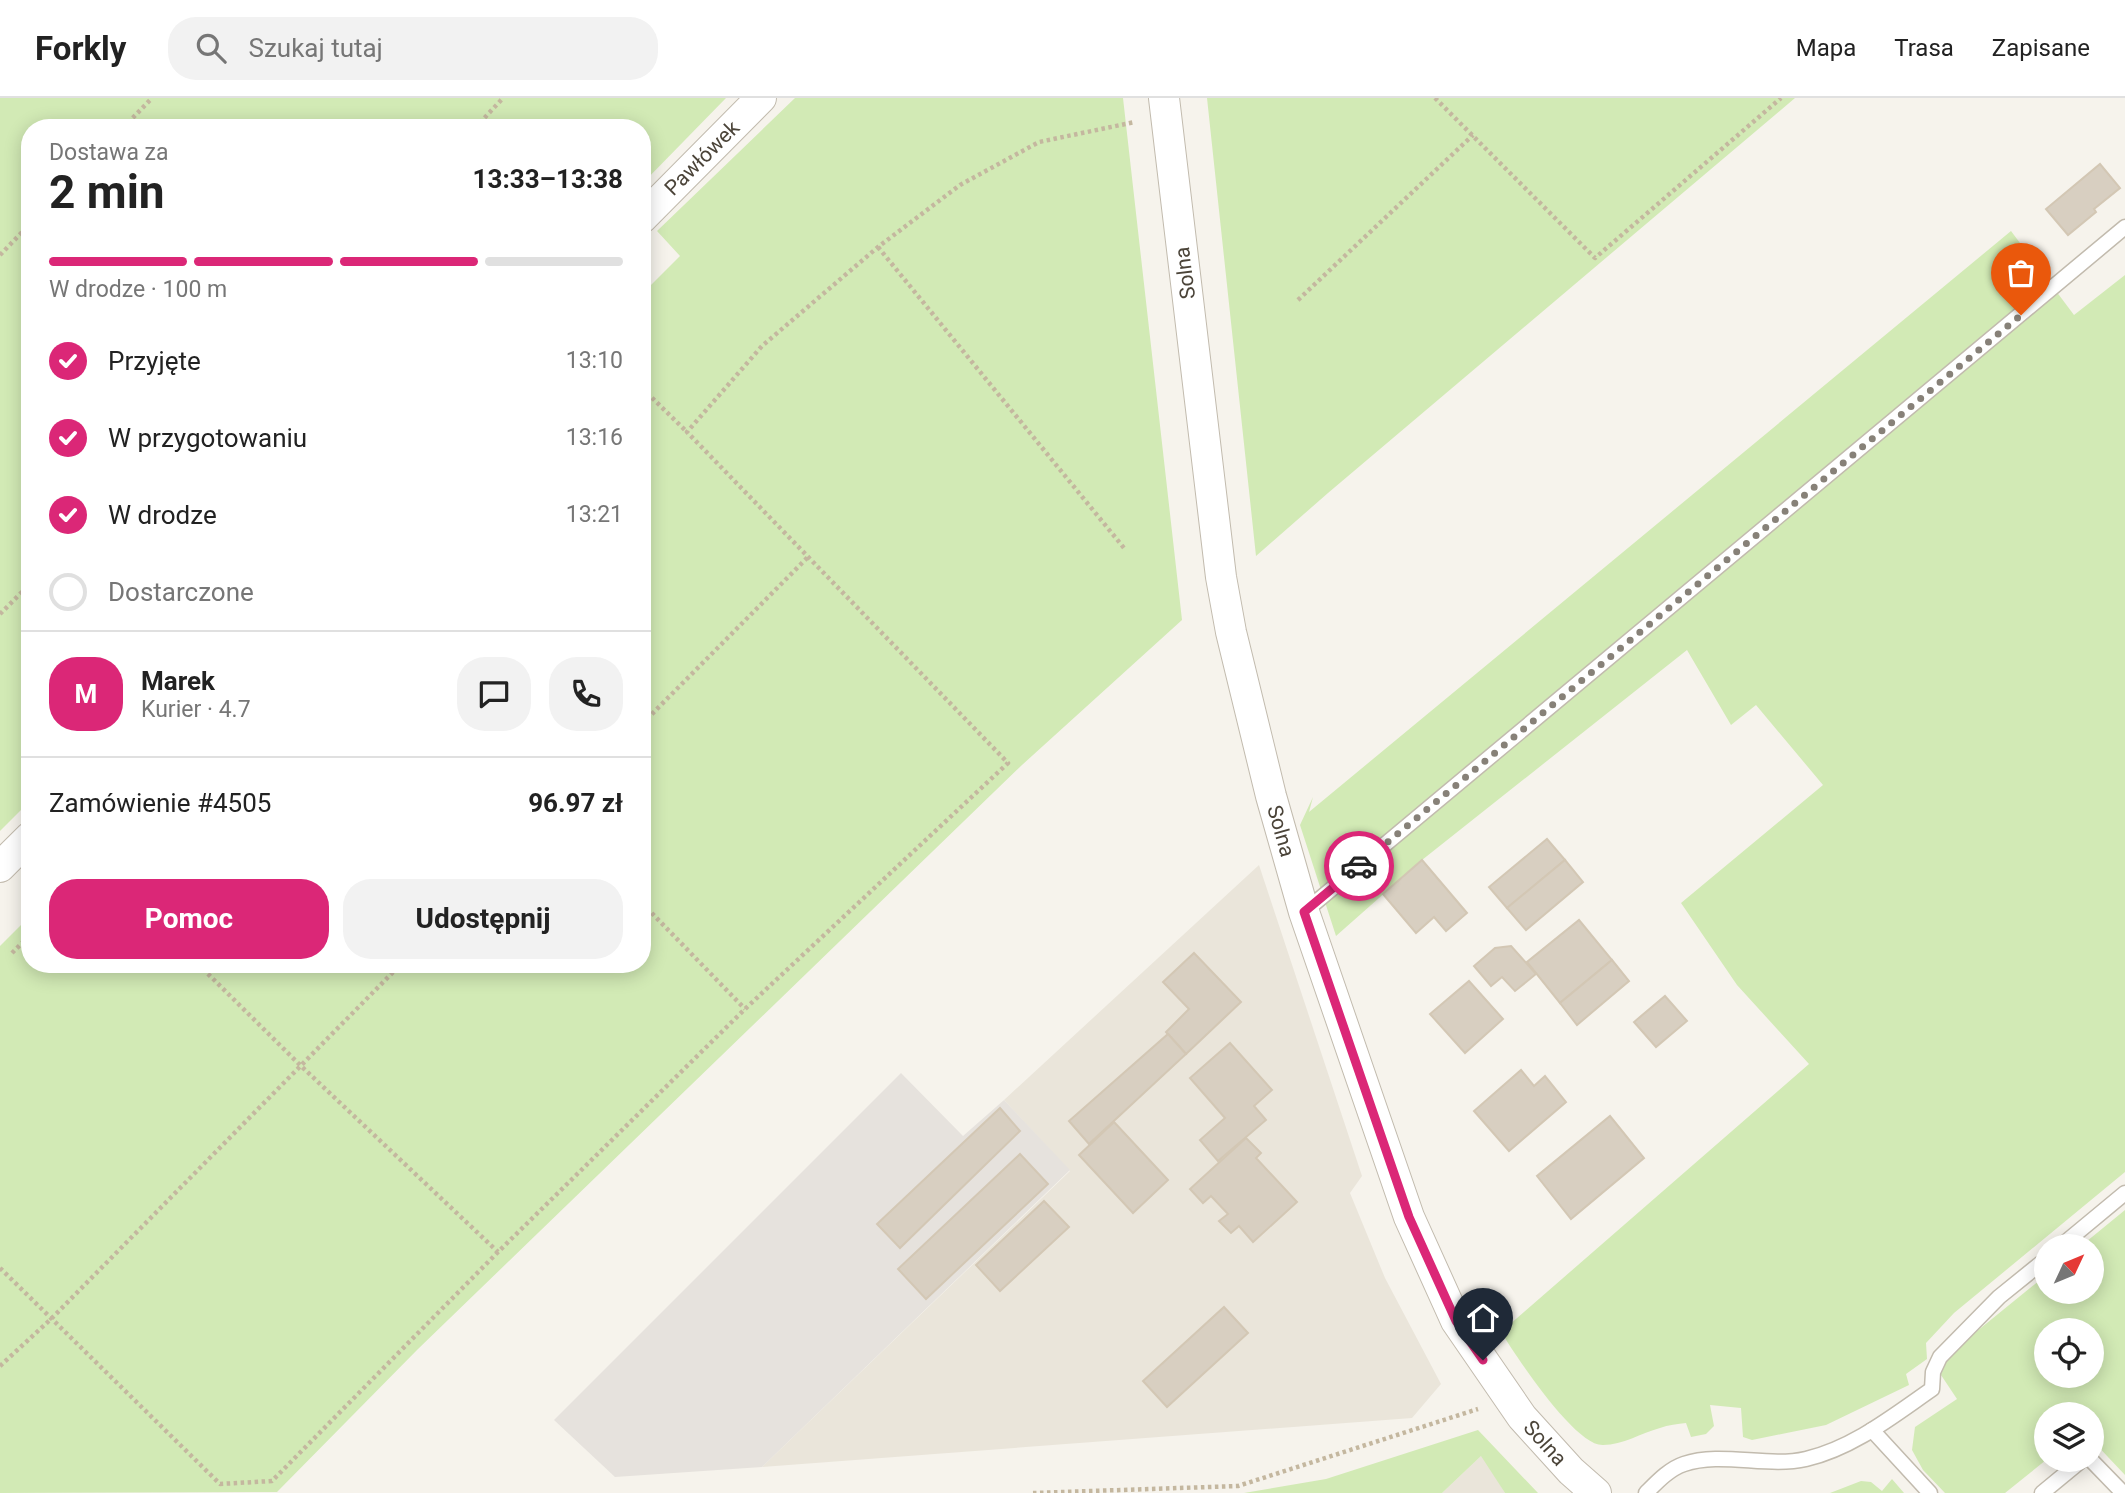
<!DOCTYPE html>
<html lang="pl">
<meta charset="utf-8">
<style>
body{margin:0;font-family:Roboto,sans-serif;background:#f2f2f2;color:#222;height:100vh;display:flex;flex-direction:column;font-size:26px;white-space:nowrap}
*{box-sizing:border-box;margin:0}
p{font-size:23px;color:#767676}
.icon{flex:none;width:38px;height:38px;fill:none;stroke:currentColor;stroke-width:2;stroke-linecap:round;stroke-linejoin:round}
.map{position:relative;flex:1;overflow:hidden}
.sheet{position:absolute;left:21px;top:21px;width:630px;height:854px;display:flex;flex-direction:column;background:#fff;border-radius:28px;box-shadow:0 4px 18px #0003}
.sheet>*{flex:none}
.needle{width:46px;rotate:46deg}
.fabs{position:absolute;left:2034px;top:1136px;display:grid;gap:14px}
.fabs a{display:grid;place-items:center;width:70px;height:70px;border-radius:50%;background:#fff;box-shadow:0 4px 18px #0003;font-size:35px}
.pin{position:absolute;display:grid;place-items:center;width:60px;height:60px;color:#fff;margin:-72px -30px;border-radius:50% 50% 50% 0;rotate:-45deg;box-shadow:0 0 7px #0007}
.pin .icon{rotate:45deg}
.courier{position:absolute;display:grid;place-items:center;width:70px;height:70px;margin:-35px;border:5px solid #db2777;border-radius:50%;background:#fff;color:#222;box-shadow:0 2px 9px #0007}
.overview em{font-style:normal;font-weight:700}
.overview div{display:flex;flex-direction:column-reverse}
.overview{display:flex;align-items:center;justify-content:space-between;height:119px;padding:0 28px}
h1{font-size:46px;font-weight:700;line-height:52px}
.bar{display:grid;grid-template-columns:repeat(4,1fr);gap:10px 7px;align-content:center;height:84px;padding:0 28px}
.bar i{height:9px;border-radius:5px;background:#e0e0e0}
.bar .active{background:#db2777}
.bar p{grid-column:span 4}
.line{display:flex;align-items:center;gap:18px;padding:0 28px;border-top:2px solid #e0e0e0}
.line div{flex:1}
.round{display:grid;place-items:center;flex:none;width:74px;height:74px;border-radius:28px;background:#f2f2f2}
ol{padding:0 28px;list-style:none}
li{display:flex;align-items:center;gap:21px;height:77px}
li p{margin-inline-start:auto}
li .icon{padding:7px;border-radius:50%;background:#db2777;color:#fff;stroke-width:4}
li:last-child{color:#767676}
li i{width:38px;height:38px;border:4px solid #e0e0e0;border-radius:50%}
.button{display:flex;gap:14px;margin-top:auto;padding:14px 28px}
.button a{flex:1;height:80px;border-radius:28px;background:#db2777;color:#fff;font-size:28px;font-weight:700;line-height:80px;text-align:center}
.button a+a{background:#f2f2f2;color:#222}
header{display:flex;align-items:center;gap:42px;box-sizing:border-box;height:98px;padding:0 35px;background:#fff;border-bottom:2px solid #e0e0e0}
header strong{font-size:33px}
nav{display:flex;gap:38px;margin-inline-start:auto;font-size:24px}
.search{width:490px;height:63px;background:#f2f2f2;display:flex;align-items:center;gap:18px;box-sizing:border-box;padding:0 24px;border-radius:28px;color:#767676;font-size:26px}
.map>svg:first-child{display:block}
</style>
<header>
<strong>Forkly</strong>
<div class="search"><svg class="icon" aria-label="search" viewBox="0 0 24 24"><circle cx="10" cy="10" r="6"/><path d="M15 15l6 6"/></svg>Szukaj tutaj</div>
<nav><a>Mapa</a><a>Trasa</a><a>Zapisane</a></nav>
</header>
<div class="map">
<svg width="2125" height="1395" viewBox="0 0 2125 1395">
<rect width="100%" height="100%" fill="#f6f3ec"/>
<g fill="#eae5da">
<path d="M 1259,767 L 1362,1078 L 1350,1095 L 1385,1180 L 1441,1286 L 1412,1320 L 762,1369 L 1070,1073 L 1004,1002 Z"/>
<path d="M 1482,1357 L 1505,1395 L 1442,1395 Z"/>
</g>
<path fill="#e6e2dd" d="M 901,975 L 963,1038 L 1004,1002 L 1070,1072 L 762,1369 L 615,1379 L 554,1322 Z"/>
<g fill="#d2eab5" fill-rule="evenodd">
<path d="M 0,0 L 726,0 L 642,86 L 642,30 L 30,30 L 30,703 L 0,733 Z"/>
<path d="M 795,0 L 1123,0 L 1182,522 L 1022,667 L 418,1251 L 277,1394 L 0,1395 L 0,848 L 30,818 L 30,866 L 642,866 L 642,196 L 680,158 L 657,133 Z"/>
<path d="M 1207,0 L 1795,0 L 1328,395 L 1256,458 Z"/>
<path d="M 2011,133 L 2074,217 L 2125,177 L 2125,1074 L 1954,1215 L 1926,1245 L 1927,1261 L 1906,1276 L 1909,1287 L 1826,1327 L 1752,1342 L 1743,1339 L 1741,1310 L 1710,1307 L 1714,1328 L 1706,1336 L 1691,1339 L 1686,1325 C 1678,1326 1668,1327 1660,1330 C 1641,1335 1623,1347 1603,1347 C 1575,1348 1516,1258 1501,1234 L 1809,966 L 1737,887 L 1681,805 L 1823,687 L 1756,607 L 1731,627 L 1687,552 L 1422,762 L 1336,838 L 1300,727 L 1313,699 L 1309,714 Z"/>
<path d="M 2125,1112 L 2125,1377 L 2091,1341 L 2091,1316 L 2046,1316 L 2046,1362 L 2005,1395 L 1945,1395 L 1923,1372 L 1912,1352 L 1915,1329 L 1957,1301 L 1939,1274 L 1955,1251 L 2046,1177 L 2046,1194 L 2091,1194 L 2091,1148 L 2081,1148 ZM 2046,1232 L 2091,1232 L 2091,1278 L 2046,1278 Z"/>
<path d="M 1478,1332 L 1538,1395 L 1505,1395 L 1481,1358 L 1442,1395 L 1244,1395 L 1326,1381 Z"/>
<path d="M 1892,1381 L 1904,1395 L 1830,1395 L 1861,1383 L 1871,1384 L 1882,1393 Z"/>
</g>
<g fill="#d8cfc1" stroke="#d3c7b4" stroke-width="2">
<path d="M 2100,66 L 2120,90 L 2094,111 L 2096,114 L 2068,137 L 2046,111 Z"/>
<path d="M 1547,741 L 1565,762 L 1507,810 L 1489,789 Z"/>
<path d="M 1422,762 L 1467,815 L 1446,833 L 1434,819 L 1416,835 L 1383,796 Z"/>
<path d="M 1565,762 L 1583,784 L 1526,832 L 1507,810 Z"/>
<path d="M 1579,822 L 1612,862 L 1560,905 L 1527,864 Z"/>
<path d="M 1511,848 L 1536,876 L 1515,893 L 1502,879 L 1491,888 L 1474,868 L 1495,850 Z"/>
<path d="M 1194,855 L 1241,904 L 1186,956 L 1166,934 L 1189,911 L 1163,884 Z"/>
<path d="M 1612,862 L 1629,883 L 1577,927 L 1560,905 Z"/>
<path d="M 1469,883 L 1503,921 L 1465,955 L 1430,916 Z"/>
<path d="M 1665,898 L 1687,923 L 1656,949 L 1634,924 Z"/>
<path d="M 1168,936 L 1186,956 L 1089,1046 L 1069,1023 Z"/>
<path d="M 1230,945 L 1272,992 L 1254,1008 L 1266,1022 L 1218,1063 L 1200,1042 L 1225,1020 L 1190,980 Z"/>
<path d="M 1521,972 L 1534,988 L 1545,978 L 1566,1004 L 1509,1053 L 1474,1013 Z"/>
<path d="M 1000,1010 L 1020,1033 L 900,1150 L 877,1126 Z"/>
<path d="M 1610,1018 L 1644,1060 L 1571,1121 L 1537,1078 Z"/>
<path d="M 1114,1024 L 1168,1082 L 1133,1115 L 1079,1057 Z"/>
<path d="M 1246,1040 L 1261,1055 L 1256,1060 L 1297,1104 L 1253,1144 L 1239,1128 L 1231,1135 L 1219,1123 L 1228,1116 L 1211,1098 L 1203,1105 L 1190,1091 Z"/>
<path d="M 1020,1056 L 1048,1086 L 926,1201 L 898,1171 Z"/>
<path d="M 1044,1103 L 1069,1129 L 1000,1193 L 976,1167 Z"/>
<path d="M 1224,1209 L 1248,1235 L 1167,1309 L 1143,1283 Z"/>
</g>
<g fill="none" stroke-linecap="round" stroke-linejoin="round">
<defs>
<g id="service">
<path d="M 1304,814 L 2125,129"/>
<path d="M 2061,1148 L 2125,1095"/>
<path d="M 1872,1332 L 1930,1395"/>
<path d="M 2091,1362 L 2123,1395"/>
<path d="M 1646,1395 C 1657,1384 1669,1371 1684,1366 C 1721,1353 1767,1370 1806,1361 C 1853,1350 1893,1318 1932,1291 L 1933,1274 L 1940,1259 L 1999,1199 L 2046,1161"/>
<path d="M 2042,1395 L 2082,1362"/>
</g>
<g id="minor">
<path d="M 1164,0 L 1221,479 L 1231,534 L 1271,698 L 1304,814 L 1409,1119 L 1456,1223 L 1522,1319 L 1571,1373 L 1596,1395"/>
<path d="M 642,120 L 761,0"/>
<path d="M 0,769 L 30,739"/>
</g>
</defs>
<use href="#service" stroke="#c2bbae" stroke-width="17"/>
<use href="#minor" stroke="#c2bbae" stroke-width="32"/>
<g stroke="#c4b79f" stroke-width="4.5" stroke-dasharray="3.5 3.5" stroke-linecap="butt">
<path d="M 1435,0 L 1595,160 L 1781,0"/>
<path d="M 123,30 L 152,0"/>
<path d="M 475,30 L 503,0"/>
<path d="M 878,149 L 1124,450"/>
<path d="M 0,157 L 30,126"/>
<path d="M 1298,202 L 1473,37"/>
<path d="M 642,290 L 687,334"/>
<path d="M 0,516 L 30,486"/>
<path d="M 642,626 L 808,459"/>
<path d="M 642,805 L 745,911"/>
<path d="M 12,855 L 30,837"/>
<path d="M 198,866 L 300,967 L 498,1154"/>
<path d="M 0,1170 L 220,1386 L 272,1383 L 498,1154 L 745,911 L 1008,665 L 687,334 L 762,248 L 878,149 L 960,87 L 1039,44 L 1135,24"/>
<path d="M 0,1268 L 51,1221 L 401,866"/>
<path d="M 1033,1395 L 1238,1388 L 1478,1311"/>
</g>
<use href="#service" stroke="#fff" stroke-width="14"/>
<use href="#minor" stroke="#fff" stroke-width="30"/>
</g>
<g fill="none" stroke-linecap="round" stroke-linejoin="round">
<path stroke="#878178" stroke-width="7" stroke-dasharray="0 12.6" d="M 1359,768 L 2021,217"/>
<path stroke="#db2777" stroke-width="9" d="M 1359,768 L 1304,814 L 1409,1119 L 1456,1223 L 1483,1262"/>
</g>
<g text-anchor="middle" stroke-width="7" stroke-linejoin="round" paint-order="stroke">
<g font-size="21" fill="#4b4439" stroke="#fff">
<text transform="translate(702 60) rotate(-45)" y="7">Pawłówek</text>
<text transform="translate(1185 175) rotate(-97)" y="7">Solna</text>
<text transform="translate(1281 733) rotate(74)" y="7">Solna</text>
<text transform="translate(1545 1345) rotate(48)" y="7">Solna</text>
</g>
</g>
</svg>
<div class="fabs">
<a><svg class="needle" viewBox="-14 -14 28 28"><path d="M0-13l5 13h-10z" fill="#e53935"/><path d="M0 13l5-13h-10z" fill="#767676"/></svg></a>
<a><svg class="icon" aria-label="locate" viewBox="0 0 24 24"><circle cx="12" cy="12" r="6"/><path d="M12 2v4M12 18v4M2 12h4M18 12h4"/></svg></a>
<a><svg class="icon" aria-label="layers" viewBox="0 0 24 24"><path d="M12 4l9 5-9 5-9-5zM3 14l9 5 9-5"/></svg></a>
</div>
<div class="pin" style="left:2021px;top:217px;background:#ea580c"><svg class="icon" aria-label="bag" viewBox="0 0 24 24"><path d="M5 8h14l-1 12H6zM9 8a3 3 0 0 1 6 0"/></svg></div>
<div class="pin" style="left:1483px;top:1262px;background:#1f2937"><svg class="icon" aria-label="home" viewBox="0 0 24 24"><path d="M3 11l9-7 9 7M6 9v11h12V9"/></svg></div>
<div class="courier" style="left:1359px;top:768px"><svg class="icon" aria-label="car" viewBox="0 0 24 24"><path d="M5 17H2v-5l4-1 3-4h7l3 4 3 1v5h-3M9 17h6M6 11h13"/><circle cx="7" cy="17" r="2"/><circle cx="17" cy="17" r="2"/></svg></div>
<section class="sheet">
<div class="overview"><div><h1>2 min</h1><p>Dostawa za</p></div><em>13:33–13:38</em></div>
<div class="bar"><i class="active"></i><i class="active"></i><i class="active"></i><i></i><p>W drodze · 100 m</p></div>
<ol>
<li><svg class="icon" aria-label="check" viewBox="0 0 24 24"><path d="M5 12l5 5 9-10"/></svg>Przyjęte<p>13:10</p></li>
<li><svg class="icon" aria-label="check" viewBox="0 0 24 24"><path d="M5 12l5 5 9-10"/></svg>W przygotowaniu<p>13:16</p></li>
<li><svg class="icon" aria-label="check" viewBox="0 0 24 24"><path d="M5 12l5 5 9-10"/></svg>W drodze<p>13:21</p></li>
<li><i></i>Dostarczone</li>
</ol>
<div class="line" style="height:126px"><b class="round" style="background:#db2777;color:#fff">M</b><div><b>Marek</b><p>Kurier · 4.7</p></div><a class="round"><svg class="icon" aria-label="chat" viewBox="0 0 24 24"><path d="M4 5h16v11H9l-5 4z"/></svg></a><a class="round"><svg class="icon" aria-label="phone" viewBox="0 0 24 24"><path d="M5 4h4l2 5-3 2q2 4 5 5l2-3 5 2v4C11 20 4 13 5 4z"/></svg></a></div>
<div class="line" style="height:91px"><div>Zamówienie #4505</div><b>96.97 zł</b></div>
<div class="button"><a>Pomoc</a><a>Udostępnij</a></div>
</section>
</div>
